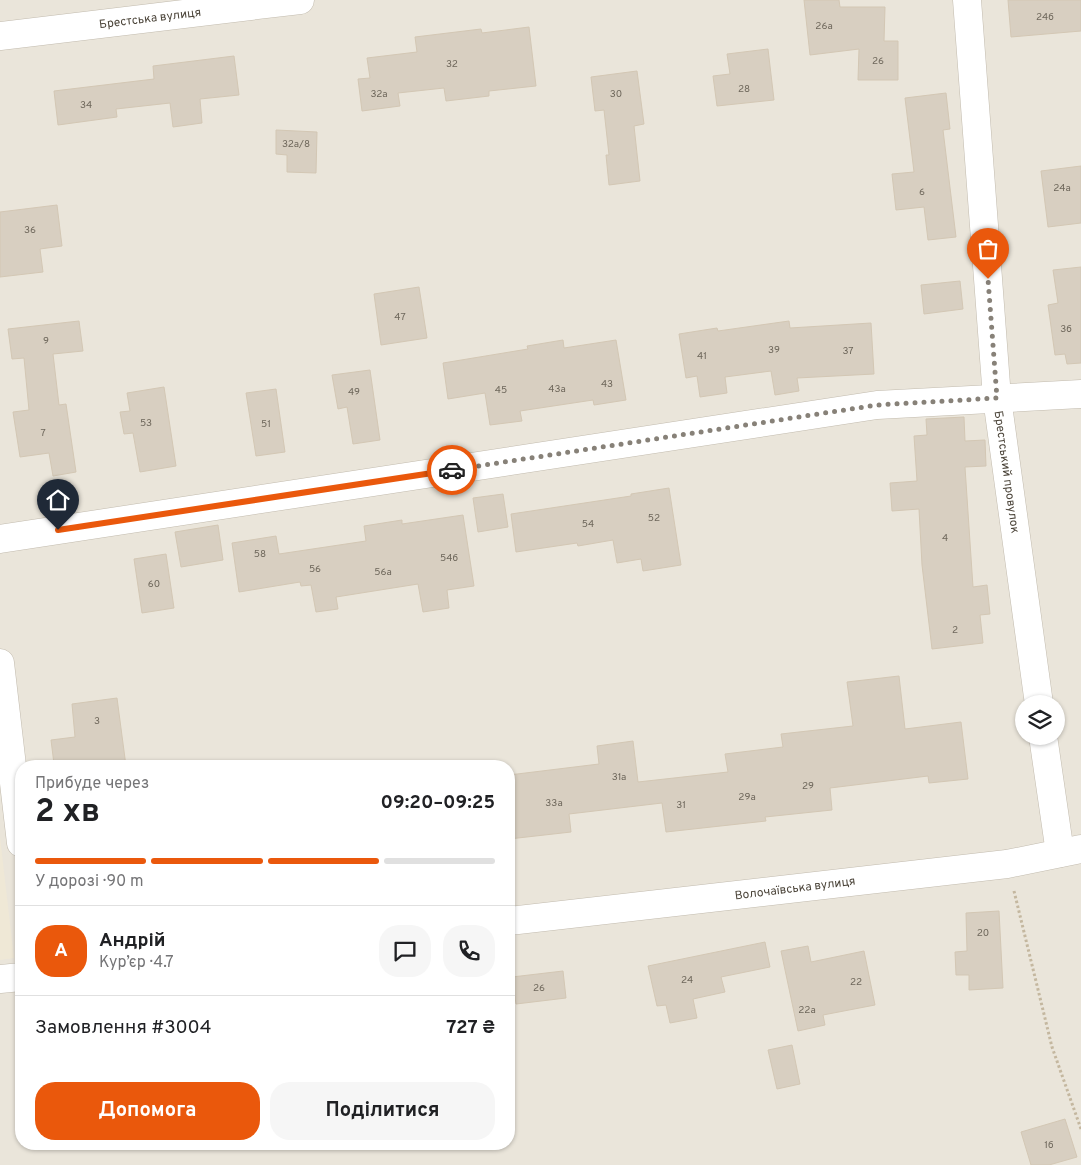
<!DOCTYPE html>
<html lang="uk">
<meta charset="utf-8">
<style>
body{margin:0;font-family:Overpass,sans-serif;background:#f6f6f6;color:#202124;height:100vh;display:flex;flex-direction:column;font-size:19px;white-space:nowrap}
*{box-sizing:border-box;margin:0}
p{font-size:16px;color:#757577}
.icon{flex:none;width:28px;height:28px;fill:none;stroke:currentColor;stroke-width:2;stroke-linecap:round;stroke-linejoin:round}
.map{position:relative;flex:1;overflow:hidden}
.details{position:absolute;left:15px;top:760px;width:500px;height:390px;display:flex;flex-direction:column;background:#fff;border-radius:20px;box-shadow:0 1px 4px #0004}
.details>*{flex:none}
.fabs{position:absolute;left:1015px;top:695px;display:grid;gap:10px}
.fabs a{display:grid;place-items:center;width:50px;height:50px;border-radius:50%;background:#fff;box-shadow:0 1px 4px #0004;font-size:25px}
.pin{position:absolute;display:grid;place-items:center;width:42px;height:42px;color:#fff;margin:-51px -21px;border-radius:50% 50% 50% 0;rotate:-45deg;box-shadow:0 0 5px #0007}
.pin .icon{rotate:45deg}
.courier{position:absolute;display:grid;place-items:center;width:50px;height:50px;margin:-25px;border:4px solid #ea580c;border-radius:50%;background:#fff;color:#222;box-shadow:0 1px 6px #0007}
.summary em{font-style:normal;font-weight:700}
.summary div{display:flex;flex-direction:column-reverse}
.summary{display:flex;align-items:center;justify-content:space-between;height:85px;padding:0 20px}
h1{font-size:32px;font-weight:700;line-height:38px}
.bar{display:grid;grid-template-columns:repeat(4,1fr);gap:8px 5px;align-content:center;height:60px;padding:0 20px}
.bar i{height:6px;border-radius:4px;background:#e0e0e0}
.bar .selected{background:#ea580c}
.bar p{grid-column:span 4}
.line{display:flex;align-items:center;gap:12px;padding:0 20px;border-top:1px solid #e0e0e0}
.line div{flex:1}
.round{display:grid;place-items:center;flex:none;width:52px;height:52px;border-radius:20px;background:#f6f6f6}
.cta{display:flex;gap:10px;margin-top:auto;padding:10px 20px}
.cta a{flex:1;height:58px;border-radius:20px;background:#ea580c;color:#fff;font-size:20px;font-weight:700;line-height:58px;text-align:center}
.cta a+a{background:#f6f6f6;color:#202124}
.map>svg:first-child{display:block}
</style>
<div class="map">
<svg width="1081" height="1165" viewBox="0 0 1081 1165">
<rect width="100%" height="100%" fill="#f6f3ec"/>
<path fill="#eae5da" fill-rule="evenodd" d="M 0,0 L 1081,0 L 1081,1165 L 0,1165 ZM 1024,704 L 1056,704 L 1056,736 L 1024,736 ZM 21,766 L 509,766 L 509,1144 L 21,1144 Z"/>
<path fill="#efe8d6" d="M 0,837 L 14,958 L 0,960 Z"/>
<g fill="#d8cfc1" stroke="#d3c7b4">
<path d="M 804,0 L 839,0 L 840,7 L 885,7 L 884,41 L 898,41 L 898,80 L 858,80 L 859,49 L 810,55 Z"/>
<path d="M 1008,0 L 1081,0 L 1081,31 L 1011,37 Z"/>
<path d="M 529,27 L 536,86 L 489,91 L 489,96 L 446,101 L 444,88 L 398,93 L 400,106 L 362,111 L 358,79 L 370,78 L 367,58 L 417,52 L 415,37 L 481,29 L 482,33 Z"/>
<path d="M 768,49 L 774,100 L 717,106 L 713,76 L 730,74 L 727,54 Z"/>
<path d="M 234,56 L 239,95 L 200,99 L 202,123 L 173,127 L 170,103 L 116,109 L 117,117 L 58,125 L 54,91 L 154,79 L 153,66 Z"/>
<path d="M 637,71 L 644,124 L 634,126 L 640,181 L 609,185 L 606,155 L 609,155 L 604,110 L 595,111 L 591,77 Z"/>
<path d="M 946,93 L 950,129 L 943,130 L 956,237 L 928,240 L 924,207 L 896,210 L 892,174 L 914,172 L 905,98 Z"/>
<path d="M 276,130 L 317,132 L 316,173 L 287,172 L 287,155 L 276,154 Z"/>
<path d="M 1081,166 L 1081,223 L 1048,227 L 1041,171 Z"/>
<path d="M 57,205 L 62,246 L 40,249 L 43,272 L 0,277 L 0,212 Z"/>
<path d="M 1081,267 L 1081,363 L 1067,364 L 1065,354 L 1055,355 L 1048,305 L 1058,303 L 1053,270 Z"/>
<path d="M 960,281 L 963,309 L 924,314 L 921,285 Z"/>
<path d="M 419,287 L 427,338 L 381,345 L 374,294 Z"/>
<path d="M 79,321 L 83,351 L 53,354 L 59,405 L 66,404 L 76,472 L 53,476 L 49,453 L 20,457 L 13,412 L 29,410 L 24,358 L 12,359 L 8,329 Z"/>
<path d="M 789,321 L 790,328 L 871,323 L 874,374 L 797,378 L 799,391 L 775,395 L 771,371 L 725,377 L 727,393 L 700,397 L 697,376 L 686,378 L 679,334 L 717,328 L 718,331 Z"/>
<path d="M 563,340 L 564,348 L 616,340 L 626,400 L 594,405 L 593,400 L 520,411 L 522,421 L 490,425 L 485,393 L 448,399 L 443,363 L 528,349 L 527,346 Z"/>
<path d="M 370,370 L 380,440 L 353,444 L 347,407 L 338,409 L 332,375 Z"/>
<path d="M 164,387 L 176,466 L 140,472 L 133,433 L 124,434 L 120,412 L 130,411 L 127,393 Z"/>
<path d="M 276,389 L 285,452 L 256,456 L 246,393 Z"/>
<path d="M 964,417 L 965,441 L 985,440 L 986,466 L 965,467 L 973,587 L 987,585 L 990,614 L 980,615 L 983,643 L 932,649 L 922,565 L 919,509 L 892,511 L 890,483 L 917,481 L 914,436 L 927,435 L 926,419 Z"/>
<path d="M 669,488 L 681,565 L 643,571 L 641,559 L 617,563 L 613,540 L 578,546 L 577,543 L 516,552 L 511,514 L 631,496 L 631,494 Z"/>
<path d="M 503,494 L 508,527 L 478,532 L 473,498 Z"/>
<path d="M 463,515 L 474,586 L 447,590 L 449,608 L 423,612 L 418,584 L 336,597 L 338,609 L 316,612 L 311,585 L 301,586 L 300,582 L 239,592 L 232,543 L 276,536 L 279,554 L 366,541 L 364,526 L 402,520 L 402,524 Z"/>
<path d="M 218,525 L 223,560 L 181,567 L 175,532 Z"/>
<path d="M 166,554 L 174,608 L 142,613 L 134,559 Z"/>
<path d="M 899,676 L 905,729 L 961,722 L 968,779 L 929,783 L 928,776 L 830,788 L 832,810 L 765,817 L 766,821 L 666,832 L 662,803 L 569,814 L 571,832 L 509,839 L 509,775 L 599,764 L 597,746 L 633,741 L 638,782 L 728,772 L 725,754 L 783,747 L 781,734 L 853,726 L 847,682 Z"/>
<path d="M 117,698 L 126,766 L 79,766 L 78,761 L 54,764 L 51,740 L 75,737 L 72,704 Z"/>
<path d="M 999,911 L 1003,988 L 969,990 L 969,975 L 956,975 L 955,952 L 967,951 L 966,913 Z"/>
<path d="M 765,942 L 770,967 L 721,977 L 725,992 L 693,999 L 697,1018 L 670,1023 L 666,1005 L 657,1006 L 648,966 Z"/>
<path d="M 808,946 L 811,962 L 864,951 L 875,1005 L 823,1015 L 825,1025 L 798,1031 L 781,951 Z"/>
<path d="M 563,971 L 566,998 L 516,1004 L 512,977 Z"/>
<path d="M 792,1045 L 800,1084 L 777,1089 L 768,1050 Z"/>
<path d="M 1065,1119 L 1077,1157 L 1049,1165 L 1031,1165 L 1021,1132 Z"/>
</g>
<g fill="none" stroke-linecap="round" stroke-linejoin="round">
<defs>
<g id="minor">
<path d="M 967,0 L 997,398 L 1039,704"/>
<path d="M 0,36 L 300,0"/>
<path d="M 0,539 L 877,405 L 1081,394"/>
<path d="M 0,663 L 21,843"/>
<path d="M 1043,736 L 1060,853"/>
<path d="M 509,921 L 1007,864 L 1081,849"/>
<path d="M 0,979 L 21,977"/>
</g>
</defs>
<use href="#minor" stroke="#c2bbae" stroke-width="29"/>
<path stroke="#c4b79f" stroke-width="3" stroke-dasharray="2.5 2.5" stroke-linecap="butt" d="M 1014,891 L 1052,1047 L 1081,1129"/>
<use href="#minor" stroke="#fff" stroke-width="28"/>
</g>
<g fill="none" stroke-linecap="round" stroke-linejoin="round">
<path stroke="#878178" stroke-width="5" stroke-dasharray="0 9" d="M 452,470 L 877,405 L 997,398 L 988,279"/>
<path stroke="#ea580c" stroke-width="6" d="M 58,530 L 452,470"/>
</g>
<g text-anchor="middle" stroke-width="4" stroke-linejoin="round" paint-order="stroke">
<g font-size="10" fill="#6e675b">
<text x="1045" y="20">24б</text>
<text x="824" y="29">26а</text>
<text x="878" y="64">26</text>
<text x="452" y="67">32</text>
<text x="744" y="92">28</text>
<text x="379" y="97">32а</text>
<text x="616" y="97">30</text>
<text x="86" y="108">34</text>
<text x="296" y="147">32а/8</text>
<text x="1062" y="191">24а</text>
<text x="922" y="195">6</text>
<text x="30" y="233">36</text>
<text x="400" y="320">47</text>
<text x="1066" y="332">3б</text>
<text x="46" y="344">9</text>
<text x="774" y="353">39</text>
<text x="848" y="354">37</text>
<text x="702" y="359">41</text>
<text x="607" y="387">43</text>
<text x="557" y="392">43а</text>
<text x="501" y="393">45</text>
<text x="354" y="395">49</text>
<text x="146" y="426">53</text>
<text x="266" y="427">51</text>
<text x="43" y="436">7</text>
<text x="654" y="521">52</text>
<text x="588" y="527">54</text>
<text x="945" y="541">4</text>
<text x="260" y="557">58</text>
<text x="449" y="561">54б</text>
<text x="315" y="572">56</text>
<text x="383" y="575">56а</text>
<text x="154" y="587">60</text>
<text x="955" y="633">2</text>
<text x="97" y="724">3</text>
<text x="619" y="780">31а</text>
<text x="808" y="789">29</text>
<text x="747" y="800">29а</text>
<text x="554" y="806">33а</text>
<text x="681" y="808">31</text>
<text x="983" y="936">20</text>
<text x="687" y="983">24</text>
<text x="856" y="985">22</text>
<text x="539" y="991">26</text>
<text x="807" y="1013">22а</text>
<text x="1049" y="1148">1б</text>
</g>
<g font-size="12" fill="#4b4439" stroke="#fff">
<text transform="translate(150 18) rotate(-7)" y="4">Брестська вулиця</text>
<text transform="translate(1007 472) rotate(82)" y="4">Брестський провулок</text>
<text transform="translate(795 888) rotate(-7)" y="4">Волочаївська вулиця</text>
</g>
</g>
</svg>
<div class="fabs">
<a><svg class="icon" aria-label="layers" viewBox="0 0 24 24"><path d="M12 4l9 5-9 5-9-5zM3 14l9 5 9-5"/></svg></a>
</div>
<div class="pin" style="left:988px;top:279px;background:#ea580c"><svg class="icon" aria-label="bag" viewBox="0 0 24 24"><path d="M5 8h14l-1 12H6zM9 8a3 3 0 0 1 6 0"/></svg></div>
<div class="pin" style="left:58px;top:530px;background:#1f2937"><svg class="icon" aria-label="home" viewBox="0 0 24 24"><path d="M3 11l9-7 9 7M6 9v11h12V9"/></svg></div>
<div class="courier" style="left:452px;top:470px"><svg class="icon" aria-label="car" viewBox="0 0 24 24"><path d="M5 17H2v-5l4-1 3-4h7l3 4 3 1v5h-3M9 17h6M6 11h13"/><circle cx="7" cy="17" r="2"/><circle cx="17" cy="17" r="2"/></svg></div>
<section class="details">
<div class="summary"><div><h1>2 хв</h1><p>Прибуде через</p></div><em>09:20–09:25</em></div>
<div class="bar"><i class="selected"></i><i class="selected"></i><i class="selected"></i><i></i><p>У дорозі · 90 m</p></div>
<div class="line" style="height:90px"><b class="round" style="background:#ea580c;color:#fff">А</b><div><b>Андрій</b><p>Кур’єр · 4.7</p></div><a class="round"><svg class="icon" aria-label="chat" viewBox="0 0 24 24"><path d="M4 5h16v11H9l-5 4z"/></svg></a><a class="round"><svg class="icon" aria-label="phone" viewBox="0 0 24 24"><path d="M5 4h4l2 5-3 2q2 4 5 5l2-3 5 2v4C11 20 4 13 5 4z"/></svg></a></div>
<div class="line" style="height:65px"><div>Замовлення #3004</div><b>727 ₴</b></div>
<div class="cta"><a>Допомога</a><a>Поділитися</a></div>
</section>
</div>
